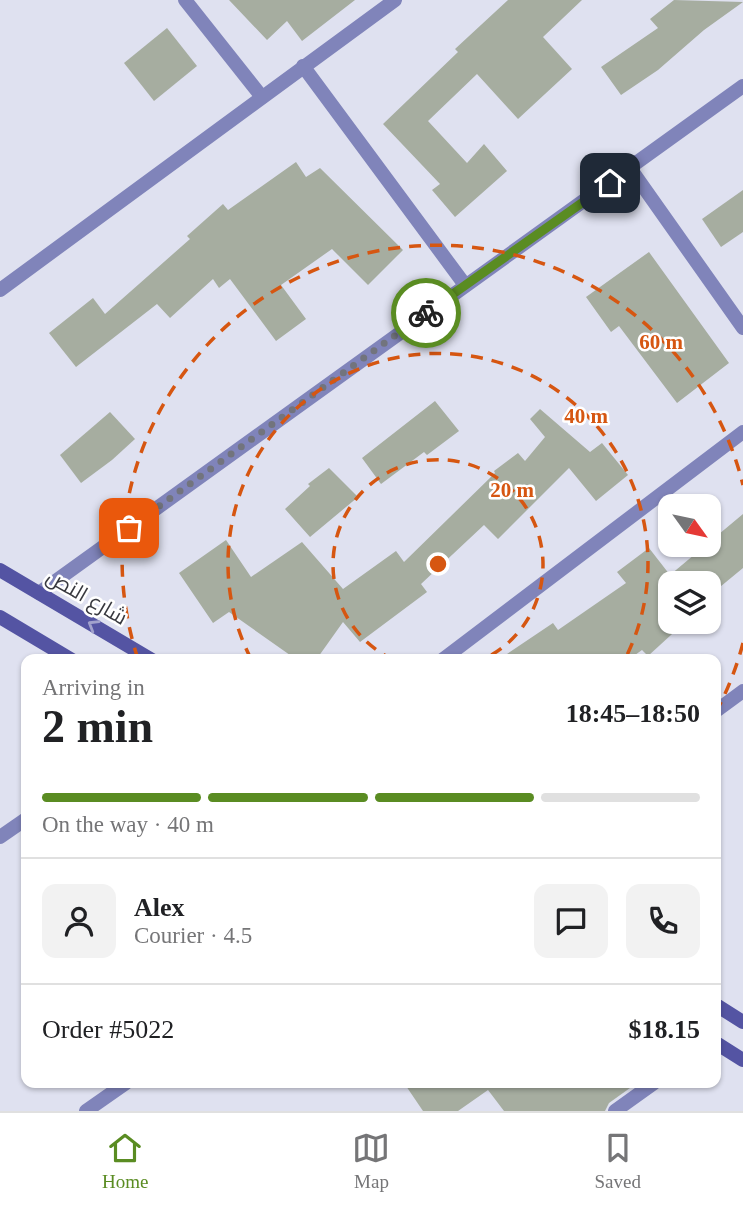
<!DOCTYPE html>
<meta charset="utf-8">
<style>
body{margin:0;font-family:"Times New Roman",Cairo,serif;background:#f2f2f2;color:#202124;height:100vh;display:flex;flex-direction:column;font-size:26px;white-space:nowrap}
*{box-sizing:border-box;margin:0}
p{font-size:23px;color:#757577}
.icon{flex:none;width:38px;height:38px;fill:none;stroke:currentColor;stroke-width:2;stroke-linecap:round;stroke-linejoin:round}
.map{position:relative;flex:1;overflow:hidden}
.panel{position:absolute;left:21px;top:654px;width:700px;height:434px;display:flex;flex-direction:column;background:#fff;border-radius:14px;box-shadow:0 2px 5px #0004}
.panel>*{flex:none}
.needle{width:46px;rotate:123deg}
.fabs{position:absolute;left:658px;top:494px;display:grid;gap:14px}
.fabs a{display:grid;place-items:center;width:63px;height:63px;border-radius:14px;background:#fff;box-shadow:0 2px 5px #0004;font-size:35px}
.pin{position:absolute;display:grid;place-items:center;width:60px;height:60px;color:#fff;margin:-30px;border-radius:14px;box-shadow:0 4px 10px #0006}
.courier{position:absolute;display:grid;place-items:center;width:70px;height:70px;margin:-35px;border:5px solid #5a8c22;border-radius:50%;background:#fff;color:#222;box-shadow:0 2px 9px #0007}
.head em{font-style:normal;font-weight:600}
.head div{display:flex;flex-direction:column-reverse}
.head{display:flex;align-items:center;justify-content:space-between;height:119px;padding:0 21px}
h1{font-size:46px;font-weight:600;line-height:52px}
.bar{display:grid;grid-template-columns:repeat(4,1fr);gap:10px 7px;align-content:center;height:84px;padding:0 21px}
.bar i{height:9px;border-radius:5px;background:#e0e0e0}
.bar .active{background:#5a8c22}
.bar p{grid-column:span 4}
.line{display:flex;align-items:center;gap:18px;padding:0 21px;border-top:2px solid #e0e0e0}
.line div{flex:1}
.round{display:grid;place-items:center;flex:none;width:74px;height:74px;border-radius:14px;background:#f2f2f2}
.dock{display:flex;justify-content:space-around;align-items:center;height:98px;border-top:2px solid #e0e0e0;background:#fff;font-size:19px;color:#757577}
.dock a{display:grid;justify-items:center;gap:4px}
.dock .active{color:#5a8c22}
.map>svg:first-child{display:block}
</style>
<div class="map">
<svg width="743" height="1111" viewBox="0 0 743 1111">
<rect width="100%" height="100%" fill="#dfe1f0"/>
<g fill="#a6ada0">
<path d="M 229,0 L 355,0 L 302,41 L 287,21 L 267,40 Z"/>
<path d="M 508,0 L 582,0 L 543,37 L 572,69 L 518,119 L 477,74 L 428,121 L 467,163 L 484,144 L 507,171 L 455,217 L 432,190 L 440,184 L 383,124 L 458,52 L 455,49 Z"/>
<path d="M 674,0 L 743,2 L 704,30 L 658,70 L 621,95 L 601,67 L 658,28 L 650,19 Z"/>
<path d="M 167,28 L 197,66 L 154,101 L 124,63 Z"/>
<path d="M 296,162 L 306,177 L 320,168 L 403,250 L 368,285 L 332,249 L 281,285 L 306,319 L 276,341 L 230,279 L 219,288 L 213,279 L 170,318 L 157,304 L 76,367 L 49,333 L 93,298 L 105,314 L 190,239 L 187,236 L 223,204 L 228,210 Z"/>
<path d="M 743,190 L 743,232 L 721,247 L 702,219 Z"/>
<path d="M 649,252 L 729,363 L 677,403 L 619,326 L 611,332 L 586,297 Z"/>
<path d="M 435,401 L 459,431 L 427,455 L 424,452 L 381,484 L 362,458 Z"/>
<path d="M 540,409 L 590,452 L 602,443 L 628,475 L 596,501 L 569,468 L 498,539 L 484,525 L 421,584 L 427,592 L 360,642 L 343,622 L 316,660 L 297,660 L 229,612 L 213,623 L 179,573 L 226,540 L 251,577 L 302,542 L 343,589 L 396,551 L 404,562 L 495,473 L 494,471 L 518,453 L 525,461 L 545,437 L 530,419 Z"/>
<path d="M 110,412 L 135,439 L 112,460 L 81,483 L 60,455 Z"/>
<path d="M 329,468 L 358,497 L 310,537 L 285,509 L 310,486 L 308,484 Z"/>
<path d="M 743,514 L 743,568 L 709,596 L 709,583 L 670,583 L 670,621 L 681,621 L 683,624 L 648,656 L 642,650 L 628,660 L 498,660 L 553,623 L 558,630 L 626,583 L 617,572 L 649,548 L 670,575 Z"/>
<path d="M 404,1083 L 637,1083 L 609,1103 L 605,1111 L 504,1111 L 488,1090 L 458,1111 L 423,1111 Z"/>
</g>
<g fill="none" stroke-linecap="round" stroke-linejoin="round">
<g stroke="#8084ba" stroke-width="14">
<path d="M 185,0 L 262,97"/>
<path d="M 303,66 L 465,285"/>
<path d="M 630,168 L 743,328"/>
<path d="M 0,290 L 395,0"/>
<path d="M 39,593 L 743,86"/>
<path d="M 442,660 L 743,432"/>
<path d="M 716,711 L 743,691"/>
<path d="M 0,837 L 26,819"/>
<path d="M 86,1111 L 126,1083"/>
<path d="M 615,1111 L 654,1083"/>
</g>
<g stroke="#5454a3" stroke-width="14">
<path d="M 0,570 L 152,660"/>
<path d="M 0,617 L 72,660"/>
<path d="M 716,1005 L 743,1022"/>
<path d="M 716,1043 L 743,1060"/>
</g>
</g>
<defs><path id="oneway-chevron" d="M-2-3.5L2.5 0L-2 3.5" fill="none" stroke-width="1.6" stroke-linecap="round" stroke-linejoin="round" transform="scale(1.75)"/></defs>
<use stroke="#a1a1cc" href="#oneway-chevron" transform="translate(93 625) rotate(-149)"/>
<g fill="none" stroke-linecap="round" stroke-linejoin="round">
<path stroke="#72747d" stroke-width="7" stroke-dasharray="0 12.6" d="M 129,528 L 426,313"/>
<path stroke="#5a8c22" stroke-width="9" d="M 426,313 L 610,183"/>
</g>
<g fill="none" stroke="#d65611" stroke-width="3.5" stroke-dasharray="12 9">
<path d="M394 660A105 105 0 1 1 482 660"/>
<path d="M251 659A210 210 0 1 1 625 659"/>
<path d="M743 643A315 315 0 0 1 716 712M138 659A315 315 0 1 1 743 485"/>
</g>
<g text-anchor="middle" stroke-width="5" stroke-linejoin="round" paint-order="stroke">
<g font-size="21" fill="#38393f" stroke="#fff">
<text transform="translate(87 597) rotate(30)" y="7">شارع النص</text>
</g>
</g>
<circle cx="438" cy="564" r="10" fill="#d65611" stroke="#fff" stroke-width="3.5"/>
<g font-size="21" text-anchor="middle" font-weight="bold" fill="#d65611" stroke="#fff" stroke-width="5" stroke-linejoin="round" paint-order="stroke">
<text x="661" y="349">60 m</text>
<text x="586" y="423">40 m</text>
<text x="512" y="497">20 m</text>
</g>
</svg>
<div class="fabs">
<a><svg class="needle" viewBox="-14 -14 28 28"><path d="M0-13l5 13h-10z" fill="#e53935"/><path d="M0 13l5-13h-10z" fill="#757577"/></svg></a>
<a><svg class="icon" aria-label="layers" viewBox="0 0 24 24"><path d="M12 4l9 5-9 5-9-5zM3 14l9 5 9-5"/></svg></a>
</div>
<div class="pin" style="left:129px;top:528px;background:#ea580c"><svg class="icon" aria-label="bag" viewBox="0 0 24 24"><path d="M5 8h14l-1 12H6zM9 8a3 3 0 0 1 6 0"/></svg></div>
<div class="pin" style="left:610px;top:183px;background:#1f2937"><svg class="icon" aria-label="home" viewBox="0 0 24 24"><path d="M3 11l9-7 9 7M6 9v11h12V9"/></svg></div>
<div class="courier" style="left:426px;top:313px"><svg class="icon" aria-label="bike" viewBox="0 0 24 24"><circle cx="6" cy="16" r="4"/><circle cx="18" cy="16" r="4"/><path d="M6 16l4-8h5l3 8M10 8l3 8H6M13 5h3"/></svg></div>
<section class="panel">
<div class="head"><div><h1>2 min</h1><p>Arriving in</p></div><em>18:45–18:50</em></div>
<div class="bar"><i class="active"></i><i class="active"></i><i class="active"></i><i></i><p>On the way · 40 m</p></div>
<div class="line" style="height:126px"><a class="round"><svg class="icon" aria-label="person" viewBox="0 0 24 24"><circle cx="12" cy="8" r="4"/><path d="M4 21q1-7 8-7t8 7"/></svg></a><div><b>Alex</b><p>Courier · 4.5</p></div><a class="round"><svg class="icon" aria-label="chat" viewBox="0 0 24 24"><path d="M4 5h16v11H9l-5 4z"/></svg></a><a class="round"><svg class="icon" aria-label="phone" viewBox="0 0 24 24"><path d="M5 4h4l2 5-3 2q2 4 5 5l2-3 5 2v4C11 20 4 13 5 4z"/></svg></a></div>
<div class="line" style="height:91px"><div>Order #5022</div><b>$18.15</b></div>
</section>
</div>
<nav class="dock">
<a class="active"><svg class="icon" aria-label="home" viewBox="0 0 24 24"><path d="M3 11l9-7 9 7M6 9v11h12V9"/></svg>Home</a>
<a><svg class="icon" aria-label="map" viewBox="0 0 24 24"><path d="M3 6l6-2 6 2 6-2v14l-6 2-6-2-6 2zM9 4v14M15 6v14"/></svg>Map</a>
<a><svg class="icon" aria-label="saved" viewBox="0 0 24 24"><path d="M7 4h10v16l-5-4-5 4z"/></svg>Saved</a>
</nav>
